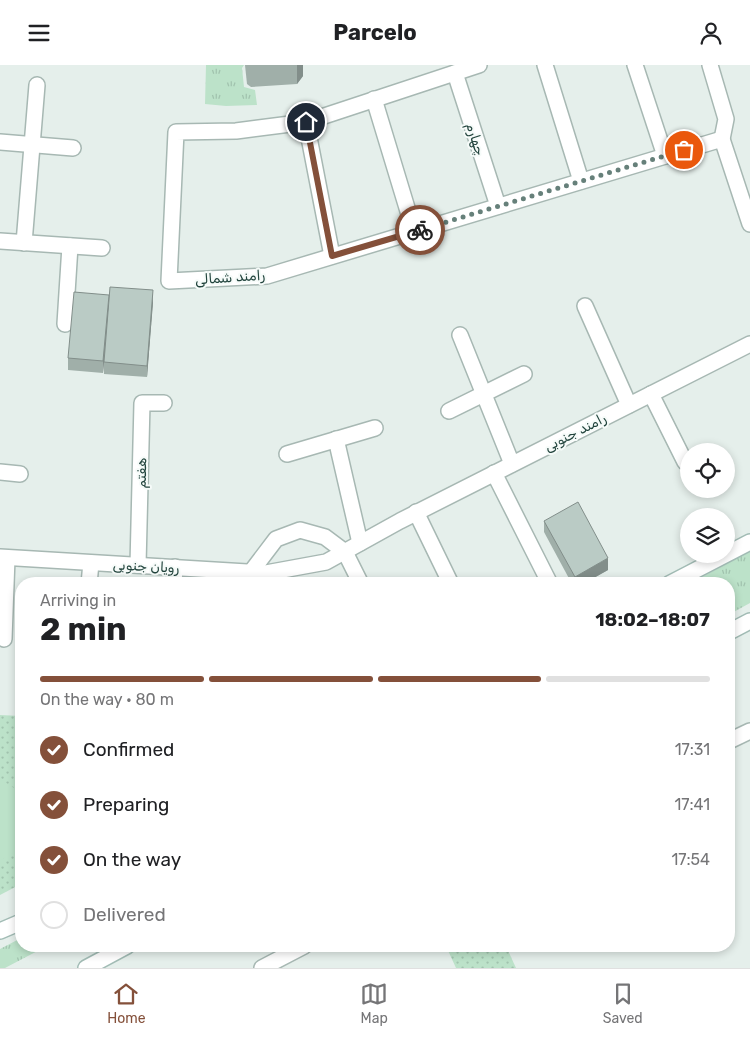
<!DOCTYPE html>
<meta charset="utf-8">
<style>
body{margin:0;font-family:Rubik,"Noto Naskh Arabic",sans-serif;background:#f2f2f2;color:#202124;height:100vh;display:flex;flex-direction:column;font-size:19px;white-space:nowrap}
*{box-sizing:border-box;margin:0}
p{font-size:16px;color:#757577}
.icon{flex:none;width:28px;height:28px;fill:none;stroke:currentColor;stroke-width:2;stroke-linecap:round;stroke-linejoin:round}
.map{position:relative;flex:1;overflow:hidden}
.panel{position:absolute;left:15px;top:512px;width:720px;height:375px;display:flex;flex-direction:column;background:#fff;border-radius:20px;box-shadow:0 2px 8px #0003}
.panel>*{flex:none}
.fabs{position:absolute;left:680px;top:378px;display:grid;gap:10px}
.fabs a{display:grid;place-items:center;width:55px;height:55px;border-radius:50%;background:#fff;box-shadow:0 2px 8px #0003;font-size:25px}
.pin{position:absolute;display:grid;place-items:center;width:42px;height:42px;color:#fff;margin:-21px;border:2px solid #fff;border-radius:50%;box-shadow:0 1px 5px #0007}
.courier{position:absolute;display:grid;place-items:center;width:50px;height:50px;margin:-25px;border:4px solid #84503a;border-radius:50%;background:#fff;color:#222;box-shadow:0 1px 6px #0007}
.overview em{font-style:normal;font-weight:700}
.overview div{display:flex;flex-direction:column-reverse}
.overview{display:flex;align-items:center;justify-content:space-between;height:85px;padding:0 25px}
h1{font-size:32px;font-weight:700;line-height:38px}
.bar{display:grid;grid-template-columns:repeat(4,1fr);gap:8px 5px;align-content:center;height:60px;padding:0 25px}
.bar i{height:6px;border-radius:4px;background:#e0e0e0}
.bar .active{background:#84503a}
.bar p{grid-column:span 4}
ol{padding:0 25px;list-style:none}
li{display:flex;align-items:center;gap:15px;height:55px}
li p{margin-inline-start:auto}
li .icon{padding:5px;border-radius:50%;background:#84503a;color:#fff;stroke-width:4}
li:last-child{color:#757577}
li i{width:28px;height:28px;border:2px solid #e0e0e0;border-radius:50%}
header{display:flex;justify-content:space-between;align-items:center;height:65px;padding:0 25px;background:#fff;font-size:22px;font-weight:700}
.menu{display:flex;justify-content:space-around;align-items:center;height:70px;border-top:1px solid #e0e0e0;background:#fff;font-size:14px;color:#757577}
.menu a{display:grid;justify-items:center;gap:2px}
.menu .active{color:#84503a}
.map>svg:first-child{display:block}
</style>
<header><svg class="icon" aria-label="menu" viewBox="0 0 24 24"><path d="M4 6h16M4 12h16M4 18h16"/></svg>Parcelo<svg class="icon" aria-label="person" viewBox="0 0 24 24"><circle cx="12" cy="8" r="4"/><path d="M4 21q1-7 8-7t8 7"/></svg></header>
<div class="map">
<svg width="750" height="903" viewBox="0 0 750 903">
<defs>
<pattern id="grass-tufts" width="24" height="20" patternUnits="userSpaceOnUse" patternTransform="scale(1.25)"><rect width="24" height="20" fill="#bce2c9"/><path d="M3 7l-1-3M5 7V3M7 7l1-3M15 17l-1-3M17 17v-4M19 17l1-3" fill="none" stroke="#a1c3ae"/></pattern>
<pattern id="park-dots" width="8" height="8" patternUnits="userSpaceOnUse" patternTransform="scale(1.25)"><rect width="8" height="8" fill="#bce2c9"/><path d="M2 2h.1M6 6h.1" fill="none" stroke="#a1c3ae" stroke-width="1.8" stroke-linecap="round"/></pattern>
</defs>
<rect width="100%" height="100%" fill="#e5efeb"/>
<g fill="url(#grass-tufts)">
<path d="M 206,0 L 244,0 L 242,3 L 244,22 L 255,25 L 257,40 L 226,41 L 205,39 Z"/>
<path d="M 750,486 L 750,538 L 730,549 L 729,519 L 689,519 Z"/>
<path d="M 21,873 L 21,881 L 47,881 L 5,903 L 0,903 L 0,884 Z"/>
</g>
<g fill="url(#park-dots)">
<path d="M 0,650 L 21,651 L 21,819 L 0,830 Z"/>
<path d="M 446,881 L 506,881 L 516,903 L 456,903 Z"/>
</g>
<path fill="#bce2c9" d="M 0,714 L 14,723 L 21,739 L 21,773 L 14,787 L 0,796 Z"/>
<g fill="none" stroke-linecap="round" stroke-linejoin="round">
<defs>
<g id="minor">
<path d="M 479,0 L 306,57 L 236,66 L 176,67 L 169,216 L 267,211 L 722,74 L 750,159"/>
<path d="M 545,0 L 581,116"/>
<path d="M 635,0 L 665,91"/>
<path d="M 710,0 L 726,54 L 722,74"/>
<path d="M 455,8 L 498,141"/>
<path d="M 374,34 L 414,166"/>
<path d="M 306,57 L 332,191"/>
<path d="M 0,77 L 73,83"/>
<path d="M 0,176 L 102,183"/>
<path d="M 24,178 L 37,20"/>
<path d="M 585,241 L 629,340"/>
<path d="M 65,259 L 70,181"/>
<path d="M 460,270 L 512,399"/>
<path d="M 651,329 L 685,397"/>
<path d="M 449,346 L 524,309"/>
<path d="M 336,374 L 360,478"/>
<path d="M 287,389 L 375,363"/>
<path d="M 0,407 L 20,409"/>
<path d="M 494,408 L 550,519"/>
<path d="M 416,447 L 451,519"/>
<path d="M 0,492 L 266,508 L 326,497 L 400,456 L 750,279"/>
<path d="M 138,500 L 142,338 L 164,338"/>
<path d="M 251,507 L 276,474 L 300,465 L 325,472 L 345,487 L 361,519"/>
<path d="M 89,519 L 91,498"/>
<path d="M 174,519 L 175,502"/>
<path d="M 4,574 L 7,493"/>
<path d="M 729,676 L 750,666"/>
<path d="M 262,903 L 304,881"/>
</g>
<g id="secondary">
<path d="M 669,519 L 750,477"/>
<path d="M 729,567 L 750,556"/>
<path d="M 0,866 L 21,857"/>
<path d="M 86,903 L 127,881"/>
</g>
</defs>
<use href="#minor" stroke="#a7b8b3" stroke-width="18"/>
<use href="#secondary" stroke="#a2bcb5" stroke-width="18"/>
<use href="#minor" stroke="#fff" stroke-width="15"/>
<use href="#secondary" stroke="#fff" stroke-width="15"/>
</g>
<g fill="#a0afa9">
<path d="M 245,0 L 303,0 L 303,11 L 297,19 L 251,22 L 247,19 Z"/>
<path d="M 153,237 L 147,312 L 104,309 L 104,297 Z"/>
<path d="M 109,242 L 103,308 L 68,305 L 68,293 Z"/>
<path d="M 544,456 L 608,505 L 583,519 L 572,519 L 544,467 Z"/>
</g>
<g fill="#828e8a">
<path d="M 297,0 L 303,0 L 303,11 L 297,19 Z"/>
<path d="M 153,225 L 153,237 L 147,312 L 147,301 Z"/>
<path d="M 109,230 L 109,242 L 103,308 L 103,296 Z"/>
<path d="M 608,493 L 608,505 L 583,519 L 575,519 L 575,512 Z"/>
</g>
<g fill="#bacbc5" stroke="#828e8a">
<path d="M 110,222 L 153,225 L 147,301 L 104,297 Z"/>
<path d="M 74,227 L 109,230 L 103,296 L 68,293 Z"/>
<path d="M 578,437 L 608,493 L 575,512 L 544,456 Z"/>
</g>
<g fill="none" stroke-linecap="round" stroke-linejoin="round">
<path stroke="#66807a" stroke-width="5" stroke-dasharray="0 9" d="M 420,165 L 684,85"/>
<path stroke="#84503a" stroke-width="6" d="M 306,57 L 332,191 L 420,165"/>
</g>
<g text-anchor="middle" stroke-width="4" stroke-linejoin="round" paint-order="stroke">
<g font-size="14" fill="#22443d" stroke="#f6fbf9">
<text transform="translate(476 74) rotate(72)" y="5">چهارم</text>
<text transform="translate(230 212) rotate(-4)" y="5">رامند شمالی</text>
<text transform="translate(575 367) rotate(-27)" y="5">رامند جنوبی</text>
<text transform="translate(141 408) rotate(-89)" y="5">هفتم</text>
<text transform="translate(146 501) rotate(3)" y="5">رویان جنوبی</text>
</g>
</g>
</svg>
<div class="fabs">
<a><svg class="icon" aria-label="locate" viewBox="0 0 24 24"><circle cx="12" cy="12" r="6"/><path d="M12 2v4M12 18v4M2 12h4M18 12h4"/></svg></a>
<a><svg class="icon" aria-label="layers" viewBox="0 0 24 24"><path d="M12 4l9 5-9 5-9-5zM3 14l9 5 9-5"/></svg></a>
</div>
<div class="pin" style="left:684px;top:85px;background:#ea580c"><svg class="icon" aria-label="bag" viewBox="0 0 24 24"><path d="M5 8h14l-1 12H6zM9 8a3 3 0 0 1 6 0"/></svg></div>
<div class="pin" style="left:306px;top:57px;background:#1f2937"><svg class="icon" aria-label="home" viewBox="0 0 24 24"><path d="M3 11l9-7 9 7M6 9v11h12V9"/></svg></div>
<div class="courier" style="left:420px;top:165px"><svg class="icon" aria-label="bike" viewBox="0 0 24 24"><circle cx="6" cy="16" r="4"/><circle cx="18" cy="16" r="4"/><path d="M6 16l4-8h5l3 8M10 8l3 8H6M13 5h3"/></svg></div>
<section class="panel">
<div class="overview"><div><h1>2 min</h1><p>Arriving in</p></div><em>18:02–18:07</em></div>
<div class="bar"><i class="active"></i><i class="active"></i><i class="active"></i><i></i><p>On the way · 80 m</p></div>
<ol>
<li><svg class="icon" aria-label="check" viewBox="0 0 24 24"><path d="M5 12l5 5 9-10"/></svg>Confirmed<p>17:31</p></li>
<li><svg class="icon" aria-label="check" viewBox="0 0 24 24"><path d="M5 12l5 5 9-10"/></svg>Preparing<p>17:41</p></li>
<li><svg class="icon" aria-label="check" viewBox="0 0 24 24"><path d="M5 12l5 5 9-10"/></svg>On the way<p>17:54</p></li>
<li><i></i>Delivered</li>
</ol>
</section>
</div>
<nav class="menu">
<a class="active"><svg class="icon" aria-label="home" viewBox="0 0 24 24"><path d="M3 11l9-7 9 7M6 9v11h12V9"/></svg>Home</a>
<a><svg class="icon" aria-label="map" viewBox="0 0 24 24"><path d="M3 6l6-2 6 2 6-2v14l-6 2-6-2-6 2zM9 4v14M15 6v14"/></svg>Map</a>
<a><svg class="icon" aria-label="saved" viewBox="0 0 24 24"><path d="M7 4h10v16l-5-4-5 4z"/></svg>Saved</a>
</nav>
